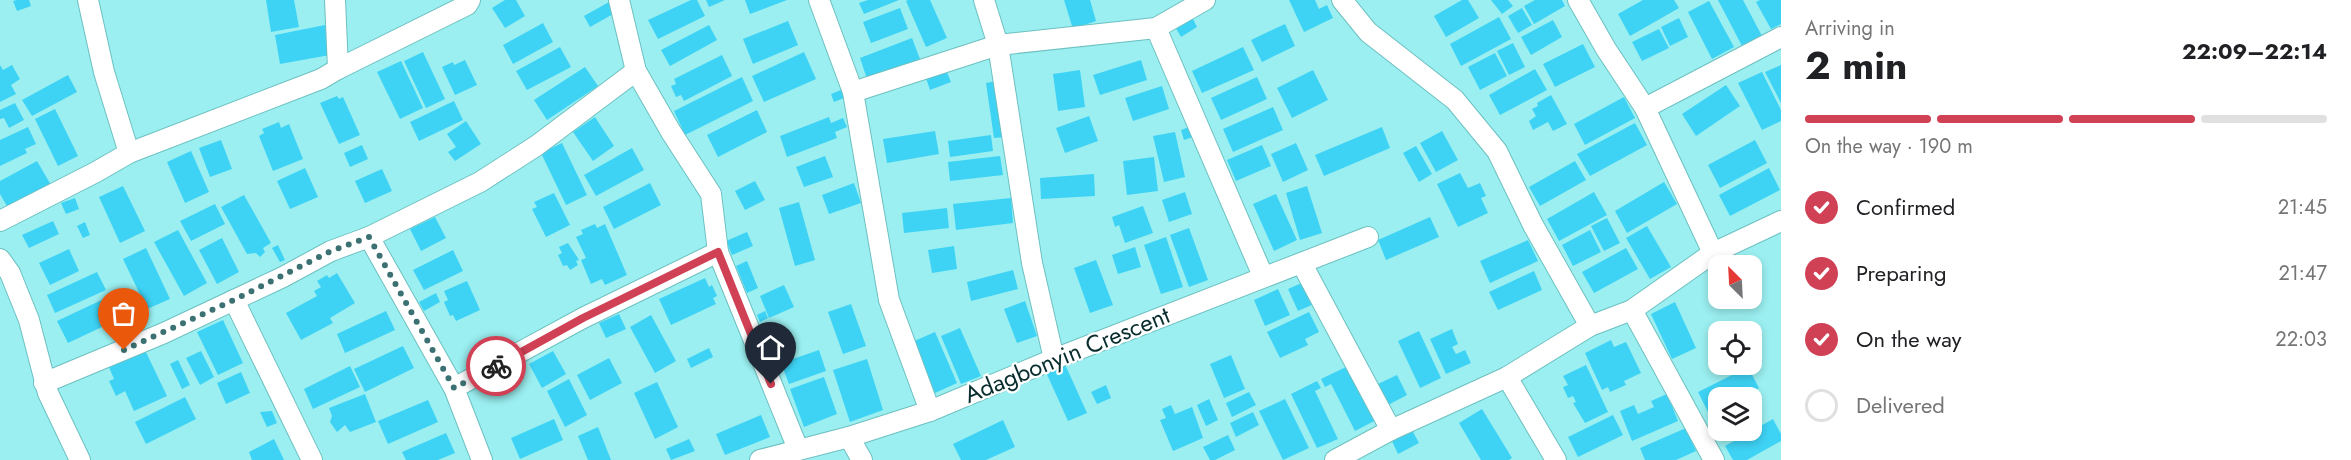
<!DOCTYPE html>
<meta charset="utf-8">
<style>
body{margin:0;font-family:Jost,sans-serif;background:#f2f2f2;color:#202124;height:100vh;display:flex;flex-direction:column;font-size:22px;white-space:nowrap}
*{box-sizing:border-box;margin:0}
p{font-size:20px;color:#757577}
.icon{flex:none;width:33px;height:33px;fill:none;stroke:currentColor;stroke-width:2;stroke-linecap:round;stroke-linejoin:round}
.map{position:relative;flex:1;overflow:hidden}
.panel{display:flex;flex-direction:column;background:#fff;width:570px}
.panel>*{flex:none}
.needle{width:39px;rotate:336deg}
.fabs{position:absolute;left:1708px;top:255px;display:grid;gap:12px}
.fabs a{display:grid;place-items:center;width:54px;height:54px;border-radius:12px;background:#fff;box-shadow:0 3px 9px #0003;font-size:30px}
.pin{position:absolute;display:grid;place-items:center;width:51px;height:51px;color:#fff;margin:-62px -26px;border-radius:50% 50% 50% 0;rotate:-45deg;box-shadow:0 0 6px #0007}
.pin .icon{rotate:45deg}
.courier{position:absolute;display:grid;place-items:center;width:60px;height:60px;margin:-30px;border:4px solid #d14155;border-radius:50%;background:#fff;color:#222;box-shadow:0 2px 8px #0007}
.summary em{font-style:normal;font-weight:700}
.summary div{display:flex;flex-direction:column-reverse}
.summary{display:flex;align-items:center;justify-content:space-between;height:102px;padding:0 24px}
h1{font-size:39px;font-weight:700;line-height:45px}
.bar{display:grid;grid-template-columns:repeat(4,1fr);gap:9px 6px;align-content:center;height:72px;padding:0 24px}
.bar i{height:8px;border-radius:4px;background:#e0e0e0}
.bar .on{background:#d14155}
.bar p{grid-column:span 4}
ol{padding:0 24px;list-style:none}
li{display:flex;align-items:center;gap:18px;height:66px}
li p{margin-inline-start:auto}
li .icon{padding:6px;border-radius:50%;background:#d14155;color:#fff;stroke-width:4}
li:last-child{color:#757577}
li i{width:33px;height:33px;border:3px solid #e0e0e0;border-radius:50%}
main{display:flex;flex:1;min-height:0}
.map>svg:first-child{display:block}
</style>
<main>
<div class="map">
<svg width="1781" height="460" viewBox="0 0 1781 460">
<rect width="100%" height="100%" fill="#9beff0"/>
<g fill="#3ed3f5">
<path d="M 17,0 L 29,0 L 31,6 L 17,11 L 13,1 Z"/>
<path d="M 266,0 L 294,0 L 299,27 L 271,32 Z"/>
<path d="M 505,0 L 516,0 L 525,16 L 505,28 L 492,8 Z"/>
<path d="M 691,0 L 697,0 L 705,16 L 658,39 L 648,20 Z"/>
<path d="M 706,0 L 725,0 L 709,7 Z"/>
<path d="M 745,0 L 787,0 L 750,14 Z"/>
<path d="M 868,0 L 899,0 L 864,14 L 859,3 Z"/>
<path d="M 908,0 L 930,0 L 947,38 L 926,47 L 906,1 Z"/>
<path d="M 1064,0 L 1090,0 L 1096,21 L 1073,29 Z"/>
<path d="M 1289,0 L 1315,0 L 1319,9 L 1327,5 L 1333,18 L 1304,32 Z"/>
<path d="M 1462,0 L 1468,0 L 1479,18 L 1446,37 L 1434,16 Z"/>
<path d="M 1491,0 L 1508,0 L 1513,6 L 1502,14 Z"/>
<path d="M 1535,0 L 1562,0 L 1565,6 L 1534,24 L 1524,6 Z"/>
<path d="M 1643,0 L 1674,0 L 1679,8 L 1630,36 L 1618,14 Z"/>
<path d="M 1718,0 L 1743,0 L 1762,36 L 1742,46 Z"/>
<path d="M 1760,0 L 1781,0 L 1781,24 L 1771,29 L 1756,2 Z"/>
<path d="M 1709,1 L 1734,47 L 1712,59 L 1688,12 Z"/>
<path d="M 609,2 L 615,13 L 590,27 L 584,16 Z"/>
<path d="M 900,8 L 908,29 L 871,43 L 863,22 Z"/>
<path d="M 1522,8 L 1532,25 L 1518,33 L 1508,16 Z"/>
<path d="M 1191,15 L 1197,27 L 1181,37 L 1174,25 Z"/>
<path d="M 1499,17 L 1511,39 L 1461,66 L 1450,44 Z"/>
<path d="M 1679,18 L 1688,37 L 1670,46 L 1661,27 Z"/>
<path d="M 1553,20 L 1562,37 L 1531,55 L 1521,37 Z"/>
<path d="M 788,21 L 798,45 L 753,64 L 743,39 Z"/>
<path d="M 543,23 L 553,42 L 513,64 L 503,45 Z"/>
<path d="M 1285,24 L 1295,46 L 1262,62 L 1251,40 Z"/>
<path d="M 325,25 L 330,55 L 280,64 L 275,35 Z"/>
<path d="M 709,25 L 717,40 L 670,66 L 661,50 Z"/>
<path d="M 1659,29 L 1669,48 L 1642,61 L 1632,42 Z"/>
<path d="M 912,38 L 920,59 L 867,79 L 860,58 Z"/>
<path d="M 1513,43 L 1525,67 L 1509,75 L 1497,51 Z"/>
<path d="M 1583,44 L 1595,67 L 1555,87 L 1543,64 Z"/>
<path d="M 560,47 L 571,67 L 527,90 L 516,71 Z"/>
<path d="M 1243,47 L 1254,70 L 1202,93 L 1192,71 Z"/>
<path d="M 423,52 L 445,99 L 426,108 L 404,61 Z"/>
<path d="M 804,52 L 816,79 L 764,102 L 752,76 Z"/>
<path d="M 1495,53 L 1507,76 L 1480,90 L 1468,67 Z"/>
<path d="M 722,55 L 732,76 L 684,101 L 681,95 L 676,97 L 671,86 L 676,84 L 674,79 Z"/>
<path d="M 465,60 L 477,85 L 455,95 L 442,67 L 453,62 L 454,65 Z"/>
<path d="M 1141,60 L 1147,80 L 1100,95 L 1093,75 Z"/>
<path d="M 401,61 L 423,108 L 400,119 L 377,72 Z"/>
<path d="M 0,65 L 3,70 L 12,65 L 20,79 L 11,85 L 16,94 L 0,102 Z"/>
<path d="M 1781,65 L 1781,103 L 1765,72 Z"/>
<path d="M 585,67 L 598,86 L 547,120 L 534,100 Z"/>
<path d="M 1535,69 L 1547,90 L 1500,115 L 1489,95 Z"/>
<path d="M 946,70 L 951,82 L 930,90 L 926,78 Z"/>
<path d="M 1080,70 L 1085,107 L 1058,111 L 1053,74 Z"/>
<path d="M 1313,70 L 1328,100 L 1292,118 L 1277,88 Z"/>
<path d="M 1762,72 L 1781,110 L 1781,121 L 1762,130 L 1738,83 Z"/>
<path d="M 68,75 L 77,92 L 32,116 L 22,100 Z"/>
<path d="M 742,77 L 753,101 L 685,135 L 674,111 Z"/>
<path d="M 1257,77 L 1267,99 L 1221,120 L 1211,98 Z"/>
<path d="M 996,81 L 1004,137 L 994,138 L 986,83 Z"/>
<path d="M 1726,85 L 1740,106 L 1696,136 L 1682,114 Z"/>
<path d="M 1162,86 L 1169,109 L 1133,121 L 1125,98 Z"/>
<path d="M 841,90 L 844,98 L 834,102 L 831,94 Z"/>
<path d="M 1551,95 L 1567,124 L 1553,131 L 1548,122 L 1533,130 L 1529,121 L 1536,116 L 1532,109 L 1538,106 L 1537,103 Z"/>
<path d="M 337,96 L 339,99 L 343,97 L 360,135 L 339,144 L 320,103 Z"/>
<path d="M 1624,97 L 1635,118 L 1585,145 L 1574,124 Z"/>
<path d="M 454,101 L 463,120 L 419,141 L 410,122 Z"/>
<path d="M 15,103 L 24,120 L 9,128 L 4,118 L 0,119 L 0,110 Z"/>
<path d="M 1273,107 L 1283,130 L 1233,152 L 1223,129 Z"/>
<path d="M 55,109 L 78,156 L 58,166 L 35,119 Z"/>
<path d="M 757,110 L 767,132 L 718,157 L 707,135 Z"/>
<path d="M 1089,116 L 1098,141 L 1065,153 L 1056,128 Z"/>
<path d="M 595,117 L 614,146 L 593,161 L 573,132 Z"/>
<path d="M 829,117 L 831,123 L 843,118 L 847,127 L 835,132 L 837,138 L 787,157 L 780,136 Z"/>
<path d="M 466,121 L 481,144 L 455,161 L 448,152 L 456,147 L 447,134 Z"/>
<path d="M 279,122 L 281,128 L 289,124 L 303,159 L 273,171 L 259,136 L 264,133 L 262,129 Z"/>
<path d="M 1635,123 L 1647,145 L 1590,176 L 1577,154 Z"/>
<path d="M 1192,126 L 1196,136 L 1184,140 L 1181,130 Z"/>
<path d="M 28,127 L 36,144 L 25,149 L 27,153 L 0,166 L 0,140 Z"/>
<path d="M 1382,127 L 1390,148 L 1324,176 L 1315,155 Z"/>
<path d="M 935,131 L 939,154 L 887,163 L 883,139 Z"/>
<path d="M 1442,131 L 1458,160 L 1436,172 L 1420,143 Z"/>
<path d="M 1175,132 L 1185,177 L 1164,182 L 1153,136 Z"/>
<path d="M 991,135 L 993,151 L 950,157 L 948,141 Z"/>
<path d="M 221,140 L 232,169 L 210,177 L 199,148 Z"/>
<path d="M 1755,140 L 1767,163 L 1720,188 L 1708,165 Z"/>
<path d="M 562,143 L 587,195 L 566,205 L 541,153 Z"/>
<path d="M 1296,143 L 1308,170 L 1283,182 L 1271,154 Z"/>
<path d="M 362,145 L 368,159 L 350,167 L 344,153 Z"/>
<path d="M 1262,145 L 1271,166 L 1236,181 L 1227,160 Z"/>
<path d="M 1416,146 L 1432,174 L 1419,182 L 1403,153 Z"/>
<path d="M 632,148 L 644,170 L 596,196 L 584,175 Z"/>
<path d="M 191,151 L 209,192 L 185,203 L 167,162 Z"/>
<path d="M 825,156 L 833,177 L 804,187 L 796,167 Z"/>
<path d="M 1000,156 L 1003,175 L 950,181 L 948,162 Z"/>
<path d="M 1154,157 L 1158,191 L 1127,195 L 1123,161 Z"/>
<path d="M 37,161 L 51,185 L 8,208 L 0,194 L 0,181 Z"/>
<path d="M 1575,161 L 1586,180 L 1540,206 L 1529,187 Z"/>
<path d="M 305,168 L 318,197 L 290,209 L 277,181 Z"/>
<path d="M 1769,168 L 1780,190 L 1730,216 L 1719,195 Z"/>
<path d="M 382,169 L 392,191 L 365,203 L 355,181 Z"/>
<path d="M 1460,173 L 1468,188 L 1480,183 L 1486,196 L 1481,198 L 1488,213 L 1458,227 L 1437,184 Z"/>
<path d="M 1094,174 L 1095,196 L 1041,199 L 1040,178 Z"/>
<path d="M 755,181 L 765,200 L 745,210 L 735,191 Z"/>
<path d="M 1664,182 L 1677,204 L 1627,233 L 1615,211 Z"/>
<path d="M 650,183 L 661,205 L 614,229 L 603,207 Z"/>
<path d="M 854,183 L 861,203 L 829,214 L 822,195 Z"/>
<path d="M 123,186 L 145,231 L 120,243 L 99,197 Z"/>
<path d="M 1307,186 L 1322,233 L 1300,240 L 1286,193 Z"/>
<path d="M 1185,192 L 1192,214 L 1169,222 L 1162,200 Z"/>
<path d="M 1594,192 L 1607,215 L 1559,241 L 1547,219 Z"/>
<path d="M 554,193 L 570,225 L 546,237 L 532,209 L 537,207 L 534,202 Z"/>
<path d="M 1276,194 L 1297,240 L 1274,251 L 1253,204 Z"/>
<path d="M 244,195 L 271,243 L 263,248 L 265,252 L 260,257 L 256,253 L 247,254 L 221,207 Z"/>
<path d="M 75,198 L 79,209 L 66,214 L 61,203 Z"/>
<path d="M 1011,198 L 1013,223 L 956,230 L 953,204 Z"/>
<path d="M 799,202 L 815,260 L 795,266 L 779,208 Z"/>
<path d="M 215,204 L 225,224 L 191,241 L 180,221 Z"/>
<path d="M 1143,206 L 1153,233 L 1125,243 L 1119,225 L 1115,227 L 1112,217 Z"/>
<path d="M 947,208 L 949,228 L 904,233 L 902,213 Z"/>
<path d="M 435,217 L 446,238 L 421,251 L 410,229 Z"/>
<path d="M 1430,217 L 1439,237 L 1386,260 L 1378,240 Z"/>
<path d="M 1607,218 L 1620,243 L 1604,251 L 1591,226 Z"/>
<path d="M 53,221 L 59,234 L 29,248 L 22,235 Z"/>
<path d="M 85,222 L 90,235 L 83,238 L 77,226 Z"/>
<path d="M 595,224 L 597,228 L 605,224 L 627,275 L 605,285 L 602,279 L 591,284 L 581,260 L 586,258 L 576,237 L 583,234 L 581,230 Z"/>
<path d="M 1647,226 L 1671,267 L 1650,279 L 1626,238 Z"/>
<path d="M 1189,228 L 1208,280 L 1189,287 L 1170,235 Z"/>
<path d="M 178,230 L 207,283 L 184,296 L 154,242 Z"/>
<path d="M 1590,230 L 1601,252 L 1573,266 L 1562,245 Z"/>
<path d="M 747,232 L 753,246 L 732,255 L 726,241 Z"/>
<path d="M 1166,237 L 1183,287 L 1161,294 L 1144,245 Z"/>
<path d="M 222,238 L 239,272 L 217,284 L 199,250 Z"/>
<path d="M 1528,240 L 1538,261 L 1490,283 L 1480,261 Z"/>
<path d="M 568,243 L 579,260 L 576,261 L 578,265 L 570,270 L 567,265 L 563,266 L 558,255 L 562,253 L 559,247 Z"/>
<path d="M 278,245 L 285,260 L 280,262 L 272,248 Z"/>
<path d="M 954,246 L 957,269 L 932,273 L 928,250 Z"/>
<path d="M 1135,247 L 1141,267 L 1118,274 L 1112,255 Z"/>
<path d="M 146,248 L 170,299 L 147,309 L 123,259 Z"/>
<path d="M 1626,248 L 1638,269 L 1594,293 L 1582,272 Z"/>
<path d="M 69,249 L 79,271 L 50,285 L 39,263 Z"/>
<path d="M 453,250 L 463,271 L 424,290 L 413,270 Z"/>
<path d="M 1096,260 L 1113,305 L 1090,313 L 1074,268 Z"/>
<path d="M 747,261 L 758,288 L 747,293 L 736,266 Z"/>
<path d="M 1013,270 L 1018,289 L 971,301 L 967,282 Z"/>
<path d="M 1534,271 L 1542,290 L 1498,310 L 1489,292 Z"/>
<path d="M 97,272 L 106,290 L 55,313 L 47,295 Z"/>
<path d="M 337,273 L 355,303 L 330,318 L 333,323 L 301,340 L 286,313 L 317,296 L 314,291 L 321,287 L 317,281 L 327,275 L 329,278 Z"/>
<path d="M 705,278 L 709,287 L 712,285 L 717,296 L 713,298 L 716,304 L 671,325 L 659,299 Z"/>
<path d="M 467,281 L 480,310 L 456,321 L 453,315 L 450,316 L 444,302 L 448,300 L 444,291 Z"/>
<path d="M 1304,282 L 1314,304 L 1298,311 L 1288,289 Z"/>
<path d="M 784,285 L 794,307 L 769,318 L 760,296 Z"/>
<path d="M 1278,289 L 1290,315 L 1265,326 L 1254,300 Z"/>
<path d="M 436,293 L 440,302 L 424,311 L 419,302 Z"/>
<path d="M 110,296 L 121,318 L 68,343 L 57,321 Z"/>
<path d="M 1025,301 L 1037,336 L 1017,343 L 1004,309 Z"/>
<path d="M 1675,302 L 1696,348 L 1672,359 L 1651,314 Z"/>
<path d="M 851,304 L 866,346 L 843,354 L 828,312 Z"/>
<path d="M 386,311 L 395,330 L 345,353 L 337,334 Z"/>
<path d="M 765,311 L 768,318 L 760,322 L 757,315 Z"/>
<path d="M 1309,312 L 1319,332 L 1305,339 L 1308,345 L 1280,358 L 1267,332 Z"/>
<path d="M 619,314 L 626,329 L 606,338 L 599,323 Z"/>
<path d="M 651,315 L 676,361 L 655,373 L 630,327 Z"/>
<path d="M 223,320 L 243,363 L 218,375 L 197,332 Z"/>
<path d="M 960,328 L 981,376 L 961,384 L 941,336 Z"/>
<path d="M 1452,329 L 1458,344 L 1452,347 L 1456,354 L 1465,350 L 1471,363 L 1446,374 L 1430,339 Z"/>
<path d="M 1419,331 L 1441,378 L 1420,388 L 1398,341 Z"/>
<path d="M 935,332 L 957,383 L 935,393 L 912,342 Z"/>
<path d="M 1611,340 L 1614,347 L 1626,342 L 1641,373 L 1624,381 L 1626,385 L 1610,392 L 1608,387 L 1602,390 L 1585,353 Z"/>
<path d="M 403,346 L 414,368 L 365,392 L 354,369 Z"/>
<path d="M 144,348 L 167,396 L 134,411 L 125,391 L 116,396 L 109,381 L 114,379 L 108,365 Z"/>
<path d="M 709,348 L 713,357 L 691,368 L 687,359 Z"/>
<path d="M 819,350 L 826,371 L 789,384 L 781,363 Z"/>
<path d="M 201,351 L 214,377 L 200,385 L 186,358 Z"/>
<path d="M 553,351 L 566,374 L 542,388 L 529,364 Z"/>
<path d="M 1231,355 L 1245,389 L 1224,398 L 1210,364 Z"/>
<path d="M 609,358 L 622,383 L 590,400 L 577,375 Z"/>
<path d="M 867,359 L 883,410 L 850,422 L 833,370 Z"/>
<path d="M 178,360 L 190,385 L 182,389 L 170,364 Z"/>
<path d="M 1064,362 L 1087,413 L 1068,421 L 1045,370 Z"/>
<path d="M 1586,365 L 1608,412 L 1585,423 L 1573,403 L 1576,402 L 1573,396 L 1568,398 L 1563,387 L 1568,385 L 1563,376 Z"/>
<path d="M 350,366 L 360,387 L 313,409 L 304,389 Z"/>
<path d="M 1348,366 L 1376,420 L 1355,431 L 1331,384 L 1325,387 L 1321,379 Z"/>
<path d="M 1748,367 L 1759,388 L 1740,398 L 1719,398 L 1719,408 L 1709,414 L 1698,392 Z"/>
<path d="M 241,372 L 250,393 L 226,404 L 217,383 Z"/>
<path d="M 1397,375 L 1407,395 L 1388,405 L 1378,384 Z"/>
<path d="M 824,377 L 837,414 L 804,427 L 790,389 Z"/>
<path d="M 569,379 L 587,415 L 565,427 L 547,391 Z"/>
<path d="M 1317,381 L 1321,388 L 1315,391 L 1338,439 L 1317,448 L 1291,394 Z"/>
<path d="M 657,382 L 678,427 L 655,439 L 634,393 Z"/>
<path d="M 1106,385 L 1111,398 L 1097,404 L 1091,392 Z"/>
<path d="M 1249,392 L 1256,405 L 1232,417 L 1226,403 Z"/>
<path d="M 365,394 L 376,422 L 350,432 L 345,425 L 337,432 L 330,422 L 332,416 L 329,408 Z"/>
<path d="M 1667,394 L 1678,421 L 1632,441 L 1620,411 L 1634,405 L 1638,414 L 1654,407 L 1651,401 Z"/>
<path d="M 185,397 L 196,419 L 146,444 L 135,422 Z"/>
<path d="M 1209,399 L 1218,420 L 1206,426 L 1197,405 Z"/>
<path d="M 1285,399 L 1309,448 L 1283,460 L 1259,411 Z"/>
<path d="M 428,400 L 438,422 L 388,444 L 378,421 Z"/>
<path d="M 1171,405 L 1175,414 L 1192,407 L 1203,438 L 1173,451 L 1160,420 L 1166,418 L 1162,409 Z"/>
<path d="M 1482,409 L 1512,458 L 1509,460 L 1481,460 L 1459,423 Z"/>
<path d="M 272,411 L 277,423 L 267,427 L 260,412 Z"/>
<path d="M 1253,412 L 1259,425 L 1236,437 L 1230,423 Z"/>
<path d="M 761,415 L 770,437 L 725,455 L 716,434 Z"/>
<path d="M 1613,415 L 1623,435 L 1578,457 L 1568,437 Z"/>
<path d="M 554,419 L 563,440 L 520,459 L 511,438 Z"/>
<path d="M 1773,419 L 1781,434 L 1781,441 L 1747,460 L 1733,460 L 1725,446 Z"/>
<path d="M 1003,420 L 1015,447 L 986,460 L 961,460 L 953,444 Z"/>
<path d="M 598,427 L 611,460 L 588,460 L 578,436 Z"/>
<path d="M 1686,428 L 1696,451 L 1676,460 L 1645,460 L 1640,448 Z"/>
<path d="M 1412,430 L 1419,443 L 1398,454 L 1392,441 Z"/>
<path d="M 446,433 L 455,453 L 438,460 L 406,460 L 402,452 Z"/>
<path d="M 1228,435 L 1235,450 L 1215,460 L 1210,460 L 1203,447 Z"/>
<path d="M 274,439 L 284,460 L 252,460 L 249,452 Z"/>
<path d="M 689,439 L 695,451 L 671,460 L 666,449 Z"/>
</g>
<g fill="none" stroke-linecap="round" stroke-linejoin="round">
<defs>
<g id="minor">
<path d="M 619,0 L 636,71 L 671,132 L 711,194 L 718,252 L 798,449"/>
<path d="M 819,0 L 853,92 L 889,300 L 930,411"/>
<path d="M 984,0 L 998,45 L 1032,263 L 1054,359"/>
<path d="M 1342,0 L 1368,32 L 1455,100 L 1497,151 L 1533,225 L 1590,326"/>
<path d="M 1578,0 L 1606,49 L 1645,108 L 1713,253"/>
<path d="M 1156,28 L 1263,276"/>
<path d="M 338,69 L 467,5 L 470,0"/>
<path d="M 853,92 L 998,45 L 1156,28 L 1205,0"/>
<path d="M 1645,108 L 1781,37"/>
<path d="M 129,153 L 321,79 L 338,69 L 335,0"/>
<path d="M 0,221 L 96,172 L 129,153 L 104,72 L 88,0"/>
<path d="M 369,237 L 454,388 L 482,460"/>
<path d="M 0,259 L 10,273 L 29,320 L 48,393 L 80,460"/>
<path d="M 1302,264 L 1391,430"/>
<path d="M 234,300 L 312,460"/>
<path d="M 1632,310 L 1714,460"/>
<path d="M 1507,377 L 1556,460"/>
<path d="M 44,383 L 164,333 L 283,277 L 331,251 L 369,237 L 480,182 L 536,146 L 636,71"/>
<path d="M 454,388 L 583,318 L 718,252"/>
<path d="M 849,437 L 862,460"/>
<path d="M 760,460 L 849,437 L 930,411 L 1054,359 L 1368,237"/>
<path d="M 1335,460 L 1391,430 L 1507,377 L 1590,326 L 1632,310 L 1713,253 L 1781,221"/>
</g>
</defs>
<use href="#minor" stroke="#6dc0c1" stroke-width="22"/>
<use href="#minor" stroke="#fff" stroke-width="20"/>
</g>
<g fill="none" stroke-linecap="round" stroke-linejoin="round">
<path stroke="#3b7172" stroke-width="6" stroke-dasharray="0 10.8" d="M 124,350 L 234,300 L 331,251 L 369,237 L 454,388 L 496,366"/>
<path stroke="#d14155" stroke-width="8" d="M 496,366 L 583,318 L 718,252 L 771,384"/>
</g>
<g text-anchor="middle" stroke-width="4.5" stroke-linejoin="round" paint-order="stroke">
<g font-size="24" fill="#082d2e" stroke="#fff">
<text transform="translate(1067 355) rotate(-22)" y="8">Adagbonyin Crescent</text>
</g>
</g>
</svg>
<div class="fabs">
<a><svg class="needle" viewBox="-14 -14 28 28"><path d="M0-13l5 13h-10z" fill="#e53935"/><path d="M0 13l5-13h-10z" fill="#757577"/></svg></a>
<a><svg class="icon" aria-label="locate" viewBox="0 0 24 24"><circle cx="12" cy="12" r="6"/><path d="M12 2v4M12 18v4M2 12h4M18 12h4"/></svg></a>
<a><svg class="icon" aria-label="layers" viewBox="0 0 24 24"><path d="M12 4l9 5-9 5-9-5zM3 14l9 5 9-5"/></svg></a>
</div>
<div class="pin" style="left:124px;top:350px;background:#ea580c"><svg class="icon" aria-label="bag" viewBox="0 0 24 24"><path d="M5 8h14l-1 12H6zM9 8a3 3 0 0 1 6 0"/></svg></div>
<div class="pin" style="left:771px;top:384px;background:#1f2937"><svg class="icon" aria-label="home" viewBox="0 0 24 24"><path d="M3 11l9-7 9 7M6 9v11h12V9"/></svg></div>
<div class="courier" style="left:496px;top:366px"><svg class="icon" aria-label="bike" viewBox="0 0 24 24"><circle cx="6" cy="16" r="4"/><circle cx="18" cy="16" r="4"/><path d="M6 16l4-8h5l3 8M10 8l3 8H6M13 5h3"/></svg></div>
</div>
<section class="panel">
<div class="summary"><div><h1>2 min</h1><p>Arriving in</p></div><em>22:09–22:14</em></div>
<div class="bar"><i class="on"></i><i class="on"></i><i class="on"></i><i></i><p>On the way · 190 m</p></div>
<ol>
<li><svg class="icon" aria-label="check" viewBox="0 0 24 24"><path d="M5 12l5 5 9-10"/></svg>Confirmed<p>21:45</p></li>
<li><svg class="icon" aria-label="check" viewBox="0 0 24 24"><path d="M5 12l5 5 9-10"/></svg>Preparing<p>21:47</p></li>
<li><svg class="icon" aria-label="check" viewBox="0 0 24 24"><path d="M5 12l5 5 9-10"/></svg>On the way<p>22:03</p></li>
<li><i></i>Delivered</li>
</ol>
</section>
</main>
